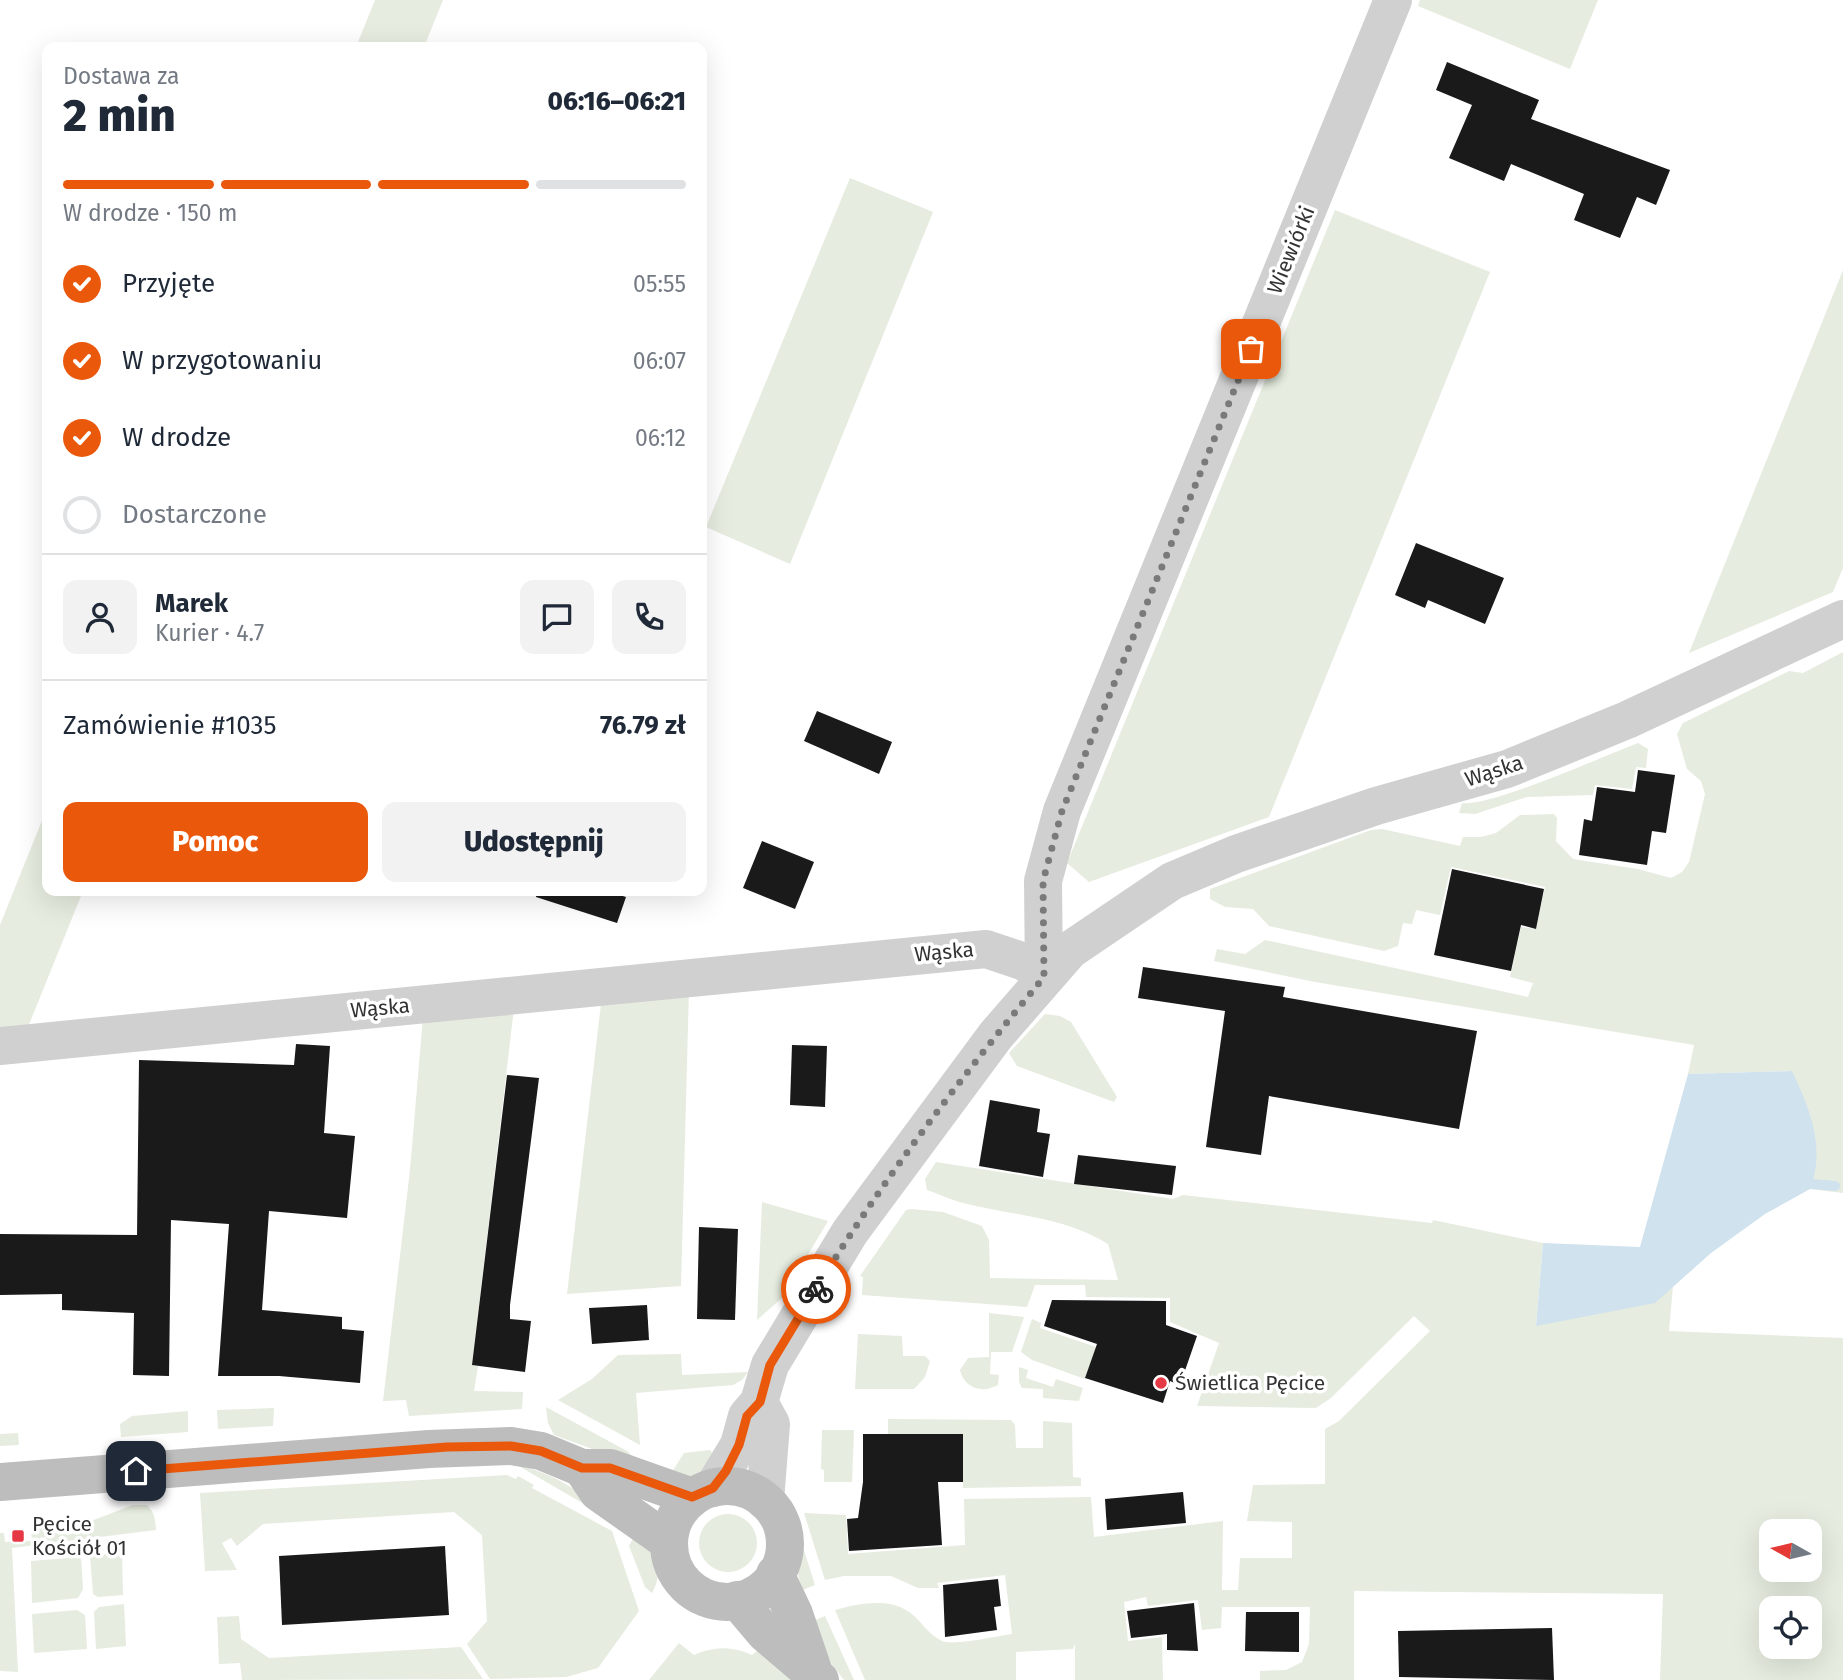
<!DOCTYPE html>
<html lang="pl">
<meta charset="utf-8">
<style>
body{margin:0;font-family:"Fira Sans",sans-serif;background:#f2f2f3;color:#1f2937;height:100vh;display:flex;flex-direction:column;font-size:26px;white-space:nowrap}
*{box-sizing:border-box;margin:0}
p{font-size:23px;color:#747a83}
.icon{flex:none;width:38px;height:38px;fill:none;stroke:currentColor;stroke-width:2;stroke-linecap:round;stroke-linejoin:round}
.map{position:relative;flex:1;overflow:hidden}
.details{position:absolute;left:42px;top:42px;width:665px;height:854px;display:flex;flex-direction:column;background:#fff;border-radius:14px;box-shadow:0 7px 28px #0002}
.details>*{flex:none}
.needle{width:46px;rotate:278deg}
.tools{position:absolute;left:1759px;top:1519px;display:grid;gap:14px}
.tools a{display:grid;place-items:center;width:63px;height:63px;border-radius:14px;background:#fff;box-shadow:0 7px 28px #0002;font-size:35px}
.pin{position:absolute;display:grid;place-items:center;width:60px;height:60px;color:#fff;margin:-30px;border-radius:14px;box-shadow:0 4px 10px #0006}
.courier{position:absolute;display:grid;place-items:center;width:70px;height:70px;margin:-35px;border:5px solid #ea580c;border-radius:50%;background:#fff;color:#222;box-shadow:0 2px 9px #0007}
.overview em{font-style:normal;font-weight:800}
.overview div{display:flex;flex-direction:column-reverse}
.overview{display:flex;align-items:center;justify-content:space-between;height:119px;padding:0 21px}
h1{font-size:46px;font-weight:800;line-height:52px}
.bar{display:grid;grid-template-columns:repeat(4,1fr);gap:10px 7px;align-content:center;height:84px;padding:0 21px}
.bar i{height:9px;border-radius:5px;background:#e0e1e3}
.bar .current{background:#ea580c}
.bar p{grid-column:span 4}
.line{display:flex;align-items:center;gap:18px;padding:0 21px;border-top:2px solid #e0e1e3}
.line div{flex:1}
.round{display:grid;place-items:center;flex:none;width:74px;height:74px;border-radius:14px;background:#f2f2f3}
ol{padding:0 21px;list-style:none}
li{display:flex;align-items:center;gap:21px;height:77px}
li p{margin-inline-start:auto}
li .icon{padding:7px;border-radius:50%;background:#ea580c;color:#fff;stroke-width:4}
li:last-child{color:#747a83}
li i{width:38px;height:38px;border:4px solid #e0e1e3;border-radius:50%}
.button{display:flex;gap:14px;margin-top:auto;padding:14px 21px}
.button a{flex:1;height:80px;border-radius:14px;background:#ea580c;color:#fff;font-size:28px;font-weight:800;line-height:80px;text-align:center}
.button a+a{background:#f2f2f3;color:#1f2937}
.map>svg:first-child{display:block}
</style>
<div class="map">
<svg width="1843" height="1680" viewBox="0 0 1843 1680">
<rect width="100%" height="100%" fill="#fff"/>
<g fill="#e6ecdf" fill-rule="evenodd">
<path d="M 375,0 L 443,0 L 424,47 L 356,47 Z"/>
<path d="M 1420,0 L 1598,0 L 1570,69 L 1418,6 Z"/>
<path d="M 850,178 L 933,212 L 790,564 L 706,527 Z"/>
<path d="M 1335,210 L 1490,272 L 1269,817 L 1089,882 L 1067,863 Z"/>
<path d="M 1843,270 L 1843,568 L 1833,592 L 1689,653 Z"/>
<path d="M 1843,652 L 1843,1193 L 1810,1189 L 1812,1184 L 1792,1071 L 1688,1074 L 1694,1045 L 1315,982 L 1214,961 L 1217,949 L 1245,954 L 1265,940 L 1528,997 L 1533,983 L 1510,977 L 1521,927 L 1536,929 L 1545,887 L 1451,867 L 1440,915 L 1416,910 L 1412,924 L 1403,923 L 1398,946 L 1384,951 L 1269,926 L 1253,909 L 1225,907 L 1210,899 L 1210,889 L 1371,830 L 1382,829 L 1460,846 L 1463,837 L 1481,837 L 1496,833 L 1520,815 L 1554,814 L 1557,818 L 1556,841 L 1573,859 L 1638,869 L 1671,878 L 1682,872 L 1689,862 L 1705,794 L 1701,781 L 1687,769 L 1677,734 L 1683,723 L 1789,671 L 1803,673 Z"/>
<path d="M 1638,743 L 1648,749 L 1646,768 L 1636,767 L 1632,789 L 1595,785 L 1593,795 L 1527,797 L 1475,814 L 1459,813 L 1462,803 C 1490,807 1604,756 1638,743 Z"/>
<path d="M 47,808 L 47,891 L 83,891 L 28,1027 L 0,1031 L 0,925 Z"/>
<path d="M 689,989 L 681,1286 L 567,1294 L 601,1004 Z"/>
<path d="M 514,1008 L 472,1365 L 478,1366 L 474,1391 L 523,1392 L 522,1409 L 409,1416 L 406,1400 L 383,1401 L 410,1170 L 423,1017 Z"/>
<path d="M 1045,1014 L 1060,1016 L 1071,1022 L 1117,1097 L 1114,1102 L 1017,1066 L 1009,1053 Z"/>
<path d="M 936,1162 L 1173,1199 L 1183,1195 L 1432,1223 L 1433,1220 L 1543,1243 L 1536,1325 L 1673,1286 L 1669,1331 L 1843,1338 L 1843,1680 L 1660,1680 L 1663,1594 L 1354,1591 L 1354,1680 L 1260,1680 L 1260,1671 L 1286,1670 L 1302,1662 L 1309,1644 L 1310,1607 L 1222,1607 L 1221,1628 L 1202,1630 L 1198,1600 L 1148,1606 L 1146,1597 L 1124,1602 L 1128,1641 L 1162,1637 L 1163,1680 L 1075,1680 L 1075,1644 L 1073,1649 L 1016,1652 L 1016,1680 L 865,1680 L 835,1610 C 857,1604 889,1597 909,1612 C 921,1620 928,1635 942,1641 C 953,1646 998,1636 1012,1634 L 1005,1575 L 937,1583 L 939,1588 L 918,1588 L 891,1576 L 844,1576 L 825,1580 L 804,1513 L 846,1515 L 848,1554 L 965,1545 L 964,1499 L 1091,1497 L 1094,1537 L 1223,1521 L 1222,1590 L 1238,1590 L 1240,1558 L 1292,1558 L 1292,1522 L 1247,1521 L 1253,1485 L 1325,1484 L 1325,1429 L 1339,1421 L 1430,1331 L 1414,1316 L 1331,1398 L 1316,1408 L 1197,1406 L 1219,1343 L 1170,1322 L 1170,1298 L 1086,1297 L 1085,1285 L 1035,1285 L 1027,1307 L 862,1295 L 863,1277 L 860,1276 L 906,1210 L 911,1209 L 943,1212 L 982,1226 L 989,1240 L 990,1278 L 1118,1280 L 1108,1244 C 1063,1216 1013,1216 963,1203 C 951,1200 939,1194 927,1190 L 925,1179 ZM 1771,1531 L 1810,1531 L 1810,1570 L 1771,1570 ZM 1771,1608 L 1810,1608 L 1810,1647 L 1771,1647 Z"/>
<path d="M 762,1202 L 828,1221 L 782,1298 L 757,1320 Z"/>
<path d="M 989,1313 L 1024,1317 L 1012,1352 L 991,1352 L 990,1374 L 999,1375 L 998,1385 C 982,1394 964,1388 960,1370 L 968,1358 L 989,1357 Z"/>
<path d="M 1032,1319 L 1041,1323 L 1040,1328 L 1096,1347 L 1085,1379 L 1032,1360 L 1021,1352 Z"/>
<path d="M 858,1334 L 902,1336 L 903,1356 L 925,1356 L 930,1361 L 925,1377 L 914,1389 L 855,1389 Z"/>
<path d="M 681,1354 L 682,1375 L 748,1372 L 742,1380 L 733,1385 L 636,1393 L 640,1445 L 558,1400 L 592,1379 L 618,1355 Z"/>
<path d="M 1019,1367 L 1028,1370 L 1026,1378 L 1053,1387 L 1056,1379 L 1083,1388 L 1079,1401 L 1043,1398 L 1043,1389 L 1022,1388 L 1019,1382 Z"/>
<path d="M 546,1407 L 627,1451 L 647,1469 L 554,1435 L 548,1423 Z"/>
<path d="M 274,1408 L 273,1426 L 218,1429 L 217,1410 Z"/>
<path d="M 188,1411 L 188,1432 L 121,1437 L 120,1424 L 132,1416 Z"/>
<path d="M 888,1419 L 1011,1420 L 1015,1425 L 1016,1448 L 1043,1448 L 1043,1421 L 1072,1423 L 1073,1477 L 1081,1478 L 1081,1486 L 963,1488 L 963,1434 L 888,1434 Z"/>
<path d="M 822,1430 L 854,1430 L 852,1482 L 824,1482 L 824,1470 L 821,1469 Z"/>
<path d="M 18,1433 L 19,1445 L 0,1446 L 0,1434 Z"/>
<path d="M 710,1450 L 714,1456 L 704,1476 L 692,1480 L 672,1472 L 684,1453 Z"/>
<path d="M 517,1465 C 557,1474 586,1495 615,1522 Z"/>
<path d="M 507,1475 L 516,1479 L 518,1476 L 534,1485 L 532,1488 L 612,1531 L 639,1611 L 598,1668 L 566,1677 L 490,1679 L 467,1644 L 487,1621 L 482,1535 L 454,1512 L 263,1524 L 237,1546 L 231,1538 L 222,1543 L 237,1570 L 205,1571 L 200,1493 Z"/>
<path d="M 133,1505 L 147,1505 C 155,1513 155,1519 156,1530 L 12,1548 L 18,1672 L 0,1671 L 0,1533 L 4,1533 L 5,1542 L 32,1541 L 31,1530 L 83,1524 Z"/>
<circle cx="728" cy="1543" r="29"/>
<path d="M 796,1525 L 815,1585 L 803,1590 C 792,1565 800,1551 796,1525 Z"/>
<path d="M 638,1530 C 653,1550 666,1568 652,1593 L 645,1587 L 629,1546 Z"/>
<path d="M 122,1552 L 123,1595 L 98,1597 L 93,1594 L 90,1556 Z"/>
<path d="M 81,1557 L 83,1589 L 78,1598 L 32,1603 L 31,1561 Z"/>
<path d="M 124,1604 L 126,1646 L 96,1649 L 94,1612 L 99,1607 Z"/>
<path d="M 77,1610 L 85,1615 L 87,1649 L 34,1653 L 32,1614 Z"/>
<path d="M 239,1616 L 241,1639 L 269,1658 L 461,1647 L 483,1679 L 242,1680 L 240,1663 L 219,1664 L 217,1617 Z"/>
<path d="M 825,1616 L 854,1680 L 844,1680 L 821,1650 L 809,1623 Z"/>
<path d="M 679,1643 L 694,1655 C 713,1646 733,1646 752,1655 L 762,1647 L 794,1680 L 649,1680 Z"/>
</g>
<path fill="#cfe2ee" d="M 1792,1071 C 1810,1109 1826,1148 1810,1189 L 1765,1214 L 1711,1253 L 1655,1303 L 1536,1326 L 1543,1243 L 1640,1247 L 1688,1074 Z"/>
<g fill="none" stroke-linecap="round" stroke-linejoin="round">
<path stroke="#cfe2ee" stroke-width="10" d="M 1812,1184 L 1835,1186"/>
</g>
<g fill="#1a1a1a">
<path d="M 1447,62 L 1539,100 L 1531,119 L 1670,170 L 1656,205 L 1637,197 L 1620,238 L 1574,220 L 1584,194 L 1511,164 L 1504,181 L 1449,158 L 1472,105 L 1436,90 Z"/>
<path d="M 1416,543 L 1504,578 L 1485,624 L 1428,600 L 1425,608 L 1395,595 Z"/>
<path d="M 817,711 L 892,742 L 879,774 L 804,741 Z"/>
<path d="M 1638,770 L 1675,775 L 1666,833 L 1652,831 L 1647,865 L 1579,855 L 1584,819 L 1592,821 L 1597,787 L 1635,792 Z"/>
<path d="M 762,841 L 814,862 L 795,909 L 743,888 Z"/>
<path d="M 1452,869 L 1544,889 L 1536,929 L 1521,925 L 1511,971 L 1434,955 Z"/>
<path d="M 536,891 L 607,891 L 626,897 L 617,923 L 536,897 Z"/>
<path d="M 1143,967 L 1285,987 L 1283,997 L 1477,1031 L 1459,1129 L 1269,1096 L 1261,1155 L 1206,1147 L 1225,1011 L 1138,998 Z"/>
<path d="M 296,1044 L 330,1046 L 324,1133 L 355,1136 L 347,1218 L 269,1211 L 262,1310 L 342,1317 L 342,1329 L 364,1331 L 360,1383 L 279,1376 L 218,1376 L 229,1224 L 171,1220 L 169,1376 L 133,1375 L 134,1313 L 62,1310 L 62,1294 L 0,1295 L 0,1234 L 137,1235 L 139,1060 L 294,1065 Z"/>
<path d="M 792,1045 L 827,1046 L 825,1107 L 790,1105 Z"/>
<path d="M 507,1075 L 539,1078 L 510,1305 L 510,1319 L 531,1321 L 525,1372 L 472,1365 Z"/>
<path d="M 990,1100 L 1040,1109 L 1037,1132 L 1050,1134 L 1043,1177 L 979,1166 Z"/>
<path d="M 1078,1155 L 1176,1166 L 1172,1195 L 1074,1184 Z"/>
<path d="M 699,1227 L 738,1229 L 735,1320 L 697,1319 Z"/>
<path d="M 1052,1300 L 1166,1301 L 1166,1325 L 1197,1336 L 1180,1385 L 1170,1381 L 1163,1403 L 1085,1378 L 1097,1344 L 1044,1326 Z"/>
<path d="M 647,1305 L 649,1340 L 592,1344 L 589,1308 Z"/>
<path d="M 863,1434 L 963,1434 L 963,1482 L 938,1482 L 942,1545 L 849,1551 L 847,1519 L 858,1518 L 863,1482 Z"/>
<path d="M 1183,1492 L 1186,1523 L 1107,1530 L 1105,1499 Z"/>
<path d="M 445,1546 L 449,1615 L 282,1625 L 279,1556 Z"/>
<path d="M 998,1579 L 1001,1606 L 994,1607 L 997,1630 L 945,1637 L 943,1585 Z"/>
<path d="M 1194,1603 L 1198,1651 L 1167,1650 L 1167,1634 L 1131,1638 L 1127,1611 Z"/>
<path d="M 1246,1612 L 1299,1612 L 1299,1652 L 1245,1651 Z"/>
<path d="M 1552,1628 L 1554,1680 L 1399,1677 L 1398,1631 Z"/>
</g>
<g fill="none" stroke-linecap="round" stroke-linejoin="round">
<g stroke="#d0d0d0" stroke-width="38">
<path d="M 1044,977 L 1043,881 L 1062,811 L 1393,0"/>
<path d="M 0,1046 L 986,949 L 1025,962 L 1044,977"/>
<path d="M 759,1402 L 771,1424 L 765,1501"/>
<path d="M 713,1488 L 739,1445 L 747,1416 L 759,1402 L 770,1365 L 850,1232 L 996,1035 L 1070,950 L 1172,881 L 1236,854 L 1376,806 L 1507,769 L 1627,720 L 1843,619"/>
</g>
<g stroke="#bdbdbd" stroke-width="38">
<path d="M 582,1468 L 598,1492 L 669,1542"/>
<path d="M 0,1482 L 429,1449 L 511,1446 L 541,1451 L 582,1468 L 610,1468 L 692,1497"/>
<circle cx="727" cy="1544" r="58"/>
<path d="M 775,1574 L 794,1614 L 814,1673"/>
<path d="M 737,1600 L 765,1633 L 820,1680"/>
</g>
</g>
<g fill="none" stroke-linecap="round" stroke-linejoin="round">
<path stroke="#7a7a7a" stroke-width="7" stroke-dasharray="0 12.6" d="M 816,1289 C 883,1179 962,1076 1044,977 L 1043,881 L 1062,811 L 1251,349"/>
<path stroke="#ea580c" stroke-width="9" d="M 136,1471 L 447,1447 L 511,1446 L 541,1451 L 582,1468 L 610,1468 L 692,1497 L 713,1488 L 726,1471 L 739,1445 L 747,1416 L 760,1402 L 770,1365 L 816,1289"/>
</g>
<g fill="#e63946" stroke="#fff" stroke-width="2.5">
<circle cx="1161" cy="1383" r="7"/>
<rect x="11" y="1529" width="14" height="14" rx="3.5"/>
</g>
<g text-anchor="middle" stroke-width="7" stroke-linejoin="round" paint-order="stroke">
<g font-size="21" fill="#333" stroke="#fff">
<text transform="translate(1291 250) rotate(-68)" y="7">Wiewiórki</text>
<text transform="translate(1494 771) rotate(-18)" y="7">Wąska</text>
<text transform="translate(944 952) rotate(-5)" y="7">Wąska</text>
<text transform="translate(380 1008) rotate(-5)" y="7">Wąska</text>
</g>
<g font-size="21" fill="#333" stroke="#fff" text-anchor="start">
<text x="1175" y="1390">Świetlica Pęcice</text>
<text x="32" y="1531">Pęcice<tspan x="32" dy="24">Kościół 01</tspan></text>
</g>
</g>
</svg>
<div class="tools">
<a><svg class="needle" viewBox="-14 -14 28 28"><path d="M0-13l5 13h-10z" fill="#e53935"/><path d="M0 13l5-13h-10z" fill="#747a83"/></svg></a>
<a><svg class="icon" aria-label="locate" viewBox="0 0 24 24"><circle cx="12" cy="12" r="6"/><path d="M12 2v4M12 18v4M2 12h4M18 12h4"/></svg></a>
</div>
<div class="pin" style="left:1251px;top:349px;background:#ea580c"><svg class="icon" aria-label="bag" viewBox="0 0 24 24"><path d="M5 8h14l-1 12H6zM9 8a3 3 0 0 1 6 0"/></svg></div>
<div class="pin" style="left:136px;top:1471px;background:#1f2937"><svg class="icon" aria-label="home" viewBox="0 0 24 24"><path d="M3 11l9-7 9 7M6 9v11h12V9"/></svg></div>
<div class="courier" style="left:816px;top:1289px"><svg class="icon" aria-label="bike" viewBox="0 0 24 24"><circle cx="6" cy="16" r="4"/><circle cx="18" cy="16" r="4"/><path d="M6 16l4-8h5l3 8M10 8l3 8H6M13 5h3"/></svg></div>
<section class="details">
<div class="overview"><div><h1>2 min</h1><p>Dostawa za</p></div><em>06:16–06:21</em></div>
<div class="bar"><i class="current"></i><i class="current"></i><i class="current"></i><i></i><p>W drodze · 150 m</p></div>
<ol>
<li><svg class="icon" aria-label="check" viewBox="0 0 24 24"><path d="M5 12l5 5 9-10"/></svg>Przyjęte<p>05:55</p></li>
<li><svg class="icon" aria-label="check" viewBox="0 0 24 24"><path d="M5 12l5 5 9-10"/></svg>W przygotowaniu<p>06:07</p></li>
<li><svg class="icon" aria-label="check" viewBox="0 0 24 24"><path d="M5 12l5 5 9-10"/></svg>W drodze<p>06:12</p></li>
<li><i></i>Dostarczone</li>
</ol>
<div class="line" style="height:126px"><a class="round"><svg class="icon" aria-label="person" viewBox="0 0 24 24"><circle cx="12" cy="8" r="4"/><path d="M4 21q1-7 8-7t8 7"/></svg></a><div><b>Marek</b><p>Kurier · 4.7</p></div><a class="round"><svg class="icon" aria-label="chat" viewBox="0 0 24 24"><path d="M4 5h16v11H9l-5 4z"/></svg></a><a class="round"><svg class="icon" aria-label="phone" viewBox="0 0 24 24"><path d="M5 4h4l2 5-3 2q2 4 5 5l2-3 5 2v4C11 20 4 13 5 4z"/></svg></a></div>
<div class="line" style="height:91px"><div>Zamówienie #1035</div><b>76.79 zł</b></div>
<div class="button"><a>Pomoc</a><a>Udostępnij</a></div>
</section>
</div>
